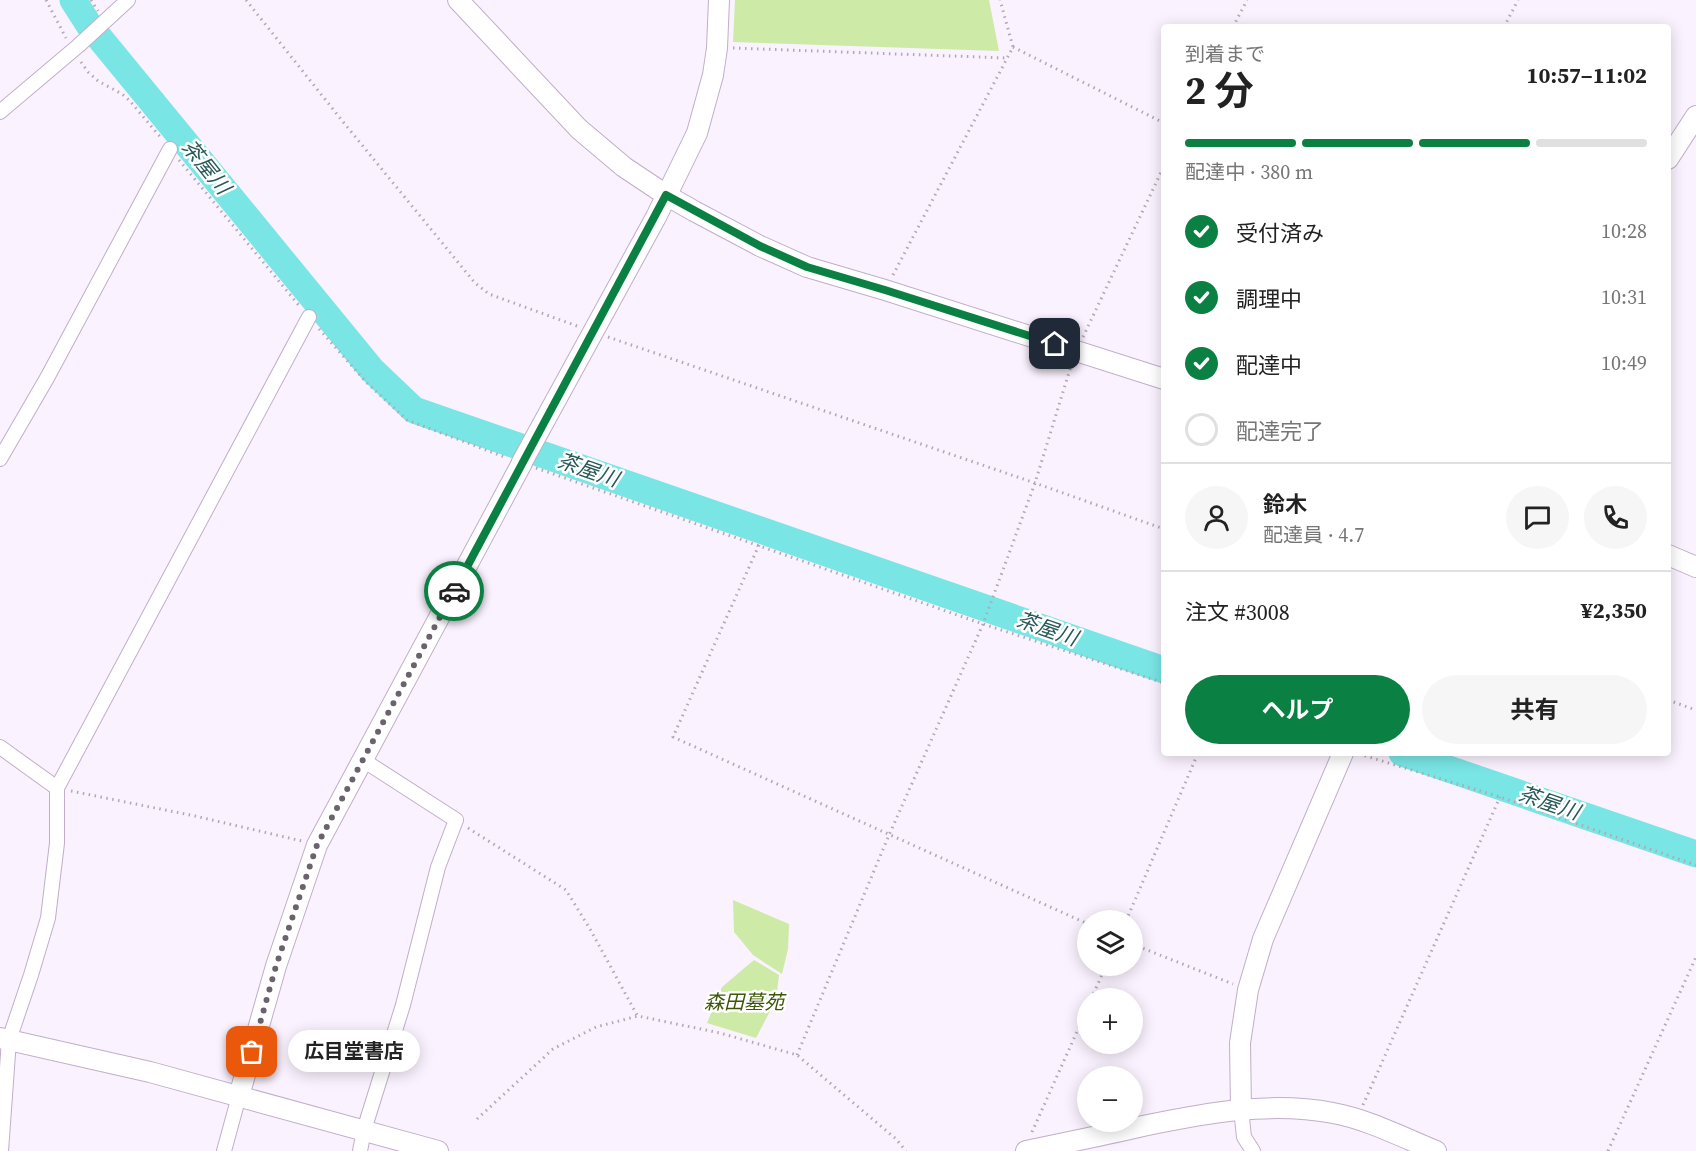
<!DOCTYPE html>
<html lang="ja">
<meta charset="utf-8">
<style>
body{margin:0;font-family:"Source Serif 4","Noto Sans JP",serif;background:#f6f6f6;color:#222;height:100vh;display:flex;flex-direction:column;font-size:22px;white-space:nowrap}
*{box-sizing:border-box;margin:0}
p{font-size:20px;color:#767676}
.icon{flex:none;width:33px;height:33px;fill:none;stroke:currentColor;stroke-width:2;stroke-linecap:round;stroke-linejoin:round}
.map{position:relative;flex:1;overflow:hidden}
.side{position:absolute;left:1161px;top:24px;width:510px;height:732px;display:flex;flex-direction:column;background:#fff;border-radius:6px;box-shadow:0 3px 15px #0003}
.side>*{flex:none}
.controls{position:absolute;left:1077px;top:910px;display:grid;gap:12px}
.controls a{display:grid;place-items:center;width:66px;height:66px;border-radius:50%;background:#fff;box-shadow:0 3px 15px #0003;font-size:30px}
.pin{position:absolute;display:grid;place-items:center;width:51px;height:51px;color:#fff;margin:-26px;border-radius:12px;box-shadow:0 3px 9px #0006}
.courier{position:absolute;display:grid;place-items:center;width:60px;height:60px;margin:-30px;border:4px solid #0b8043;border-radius:50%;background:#fff;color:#222;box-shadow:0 2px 8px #0007}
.bubble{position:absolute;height:42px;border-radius:21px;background:#fff;box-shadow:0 3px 15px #0003;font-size:20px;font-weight:700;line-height:42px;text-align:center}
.overview em{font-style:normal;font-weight:700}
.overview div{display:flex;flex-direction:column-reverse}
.overview{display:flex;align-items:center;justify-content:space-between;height:102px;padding:0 24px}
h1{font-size:39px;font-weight:700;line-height:45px}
.bar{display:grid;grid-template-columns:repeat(4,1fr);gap:9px 6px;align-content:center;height:72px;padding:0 24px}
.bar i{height:8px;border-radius:4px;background:#e0e0e0}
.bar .active{background:#0b8043}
.bar p{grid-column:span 4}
.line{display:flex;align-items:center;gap:15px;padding:0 24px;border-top:2px solid #e0e0e0}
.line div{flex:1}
.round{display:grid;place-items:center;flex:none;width:63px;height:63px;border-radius:32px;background:#f6f6f6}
ol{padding:0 24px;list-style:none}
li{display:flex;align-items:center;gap:18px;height:66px}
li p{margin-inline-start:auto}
li .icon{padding:6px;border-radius:50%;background:#0b8043;color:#fff;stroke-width:4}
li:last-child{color:#767676}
li i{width:33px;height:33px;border:3px solid #e0e0e0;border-radius:50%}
.action{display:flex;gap:12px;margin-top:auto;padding:12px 24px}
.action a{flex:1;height:69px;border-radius:36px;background:#0b8043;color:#fff;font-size:24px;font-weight:700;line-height:69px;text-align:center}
.action a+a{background:#f6f6f6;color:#222}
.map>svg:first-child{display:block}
</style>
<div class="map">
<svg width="1696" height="1151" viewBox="0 0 1696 1151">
<rect width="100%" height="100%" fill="#faf2fe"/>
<g fill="#cdeaa7">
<path d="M 735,0 L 989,0 L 999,51 L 733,42 Z"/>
<path d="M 733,900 L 789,924 L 788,949 L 782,974 L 753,955 L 734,932 Z"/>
<path d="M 754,960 L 779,975 L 776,1000 L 756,1038 L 707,1023 L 722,987 Z"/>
</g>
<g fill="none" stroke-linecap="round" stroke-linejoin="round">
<g stroke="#7ae5e5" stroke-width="27">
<path d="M 73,0 L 89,25 L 372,370 L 414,410 L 1164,670"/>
<path d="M 1402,753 L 1696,854"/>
</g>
<defs>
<g id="street">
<path d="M 0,112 L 78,46 L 128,0"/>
<path d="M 0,459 L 47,378 L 170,149"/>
<path d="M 0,747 L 57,788"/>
<path d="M 1241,1109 L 1244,1137 L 1253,1151"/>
<path d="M 1,1151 L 9,1040 L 31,975 L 48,918 L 57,843 L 57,788 L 309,317"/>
<path d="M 224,1151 L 239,1096"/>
<path d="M 360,1151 L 364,1130 L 403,1005 L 438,867 L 456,820 L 363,760"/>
</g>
<g id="secondary">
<path d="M 458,0 L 579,129 L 624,167 L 666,195 L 694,211 L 760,246 L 807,267 L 885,290 L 1164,379"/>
<path d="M 1668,159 L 1696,116"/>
<path d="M 522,462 L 656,217 L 697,133 L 713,75 L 717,48 L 719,0"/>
<path d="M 1668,555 L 1696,567"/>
<path d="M 0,1038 L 150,1072 L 438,1151"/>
<path d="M 239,1096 L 276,966 L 317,845 L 522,463"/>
<path d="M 1241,1109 L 1240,1043 L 1248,990 L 1263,939 L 1343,753"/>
<path d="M 1026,1151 C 1065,1143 1104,1135 1143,1126 C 1206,1113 1269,1101 1333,1113 C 1367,1119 1404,1138 1436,1151"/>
</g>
</defs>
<use href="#street" stroke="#c1aeca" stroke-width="16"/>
<use href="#secondary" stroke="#c1aeca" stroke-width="22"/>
<g stroke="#b0a8b3" stroke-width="3" stroke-dasharray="1.5 4.5" stroke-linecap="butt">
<path d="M 46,0 L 66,38"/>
<path d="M 91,0 L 98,11"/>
<path d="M 246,0 L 344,123 L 475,283 L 489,294 L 577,326"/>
<path d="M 1233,27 L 1247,0"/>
<path d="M 1504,27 L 1518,0"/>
<path d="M 1013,47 L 1164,123"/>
<path d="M 733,48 L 1007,58"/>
<path d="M 81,62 L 88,72 L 98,81 L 122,94 L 130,101 L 162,139"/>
<path d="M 179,160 L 301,308"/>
<path d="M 893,275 L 1013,47 L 1000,0"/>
<path d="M 319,329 L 367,383 L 407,420 L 507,458"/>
<path d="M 608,337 L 1035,483 L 1164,529"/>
<path d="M 1083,337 L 1164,166"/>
<path d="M 536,468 L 983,624 L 1164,683"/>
<path d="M 759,545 L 673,737 L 1088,924"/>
<path d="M 1668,700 L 1696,710"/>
<path d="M 1359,754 L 1500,797 L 1696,865"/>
<path d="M 71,791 L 195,816 L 302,841"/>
<path d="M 468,828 L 566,890 L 590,929 L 637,1015"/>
<path d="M 1126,921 L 1198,753"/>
<path d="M 1132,944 L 1233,984"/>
<path d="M 1091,999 L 1106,966"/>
<path d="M 797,1055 L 889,835 L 983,624 L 1035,483 L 1071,366"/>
<path d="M 1363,1105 L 1500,797"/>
<path d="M 477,1119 L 553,1049 L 596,1027 L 638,1016 L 720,1033 L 797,1055 L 896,1139 L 906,1151"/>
<path d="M 1032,1132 L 1088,1007"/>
<path d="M 1608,1151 L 1696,957"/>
</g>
<use href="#street" stroke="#fff" stroke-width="14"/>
<use href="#secondary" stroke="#fff" stroke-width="20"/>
</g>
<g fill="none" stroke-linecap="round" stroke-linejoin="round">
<path stroke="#6a626d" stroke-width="6" stroke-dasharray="0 10.8" d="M 252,1052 L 276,966 L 317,845 L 454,591"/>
<path stroke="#0b8043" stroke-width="8" d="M 454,591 L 666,195 L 760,246 L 807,267 L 885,290 L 1055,344"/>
</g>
<g text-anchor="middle" stroke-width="5" stroke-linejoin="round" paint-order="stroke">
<g font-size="20" font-style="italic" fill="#3c5607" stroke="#fff">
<text x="744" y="1009">森田墓苑</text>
</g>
<g font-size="21" font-style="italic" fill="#285858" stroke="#fff">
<text transform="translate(206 167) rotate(51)" y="7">茶屋川</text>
<text transform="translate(588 470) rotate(19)" y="7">茶屋川</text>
<text transform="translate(1047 629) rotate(19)" y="7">茶屋川</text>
<text transform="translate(1549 803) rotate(19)" y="7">茶屋川</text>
</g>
</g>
</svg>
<div class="controls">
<a><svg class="icon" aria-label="layers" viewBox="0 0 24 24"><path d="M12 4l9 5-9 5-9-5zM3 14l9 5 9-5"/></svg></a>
<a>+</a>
<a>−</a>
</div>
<div class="pin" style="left:252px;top:1052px;background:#ea580c"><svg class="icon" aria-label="bag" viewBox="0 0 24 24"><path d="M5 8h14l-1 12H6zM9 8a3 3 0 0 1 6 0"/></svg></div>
<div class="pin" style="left:1055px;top:344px;background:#1f2937"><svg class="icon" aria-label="home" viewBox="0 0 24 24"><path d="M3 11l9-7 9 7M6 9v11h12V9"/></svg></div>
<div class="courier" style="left:454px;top:591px"><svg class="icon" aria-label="car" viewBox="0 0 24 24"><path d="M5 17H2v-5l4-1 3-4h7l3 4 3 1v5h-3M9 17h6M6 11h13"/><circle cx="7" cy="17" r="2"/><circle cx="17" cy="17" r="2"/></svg></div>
<div class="bubble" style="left:288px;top:1030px;width:132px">広目堂書店</div>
<section class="side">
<div class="overview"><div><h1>2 分</h1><p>到着まで</p></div><em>10:57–11:02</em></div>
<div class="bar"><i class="active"></i><i class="active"></i><i class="active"></i><i></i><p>配達中 · 380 m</p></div>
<ol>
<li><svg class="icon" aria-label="check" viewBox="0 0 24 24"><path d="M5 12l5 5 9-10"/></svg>受付済み<p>10:28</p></li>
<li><svg class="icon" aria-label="check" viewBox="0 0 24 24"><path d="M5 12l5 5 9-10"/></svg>調理中<p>10:31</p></li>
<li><svg class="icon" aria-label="check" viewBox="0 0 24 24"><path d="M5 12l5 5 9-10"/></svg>配達中<p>10:49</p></li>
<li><i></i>配達完了</li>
</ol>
<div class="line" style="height:108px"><a class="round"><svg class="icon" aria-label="person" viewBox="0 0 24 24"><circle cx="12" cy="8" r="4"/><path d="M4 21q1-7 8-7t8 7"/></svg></a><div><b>鈴木</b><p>配達員 · 4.7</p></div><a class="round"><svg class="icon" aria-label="chat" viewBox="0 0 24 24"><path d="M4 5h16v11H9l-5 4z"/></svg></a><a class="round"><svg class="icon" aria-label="phone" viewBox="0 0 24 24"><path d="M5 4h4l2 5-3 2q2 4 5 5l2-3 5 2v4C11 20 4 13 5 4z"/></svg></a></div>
<div class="line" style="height:78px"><div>注文 #3008</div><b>¥2,350</b></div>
<div class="action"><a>ヘルプ</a><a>共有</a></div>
</section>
</div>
